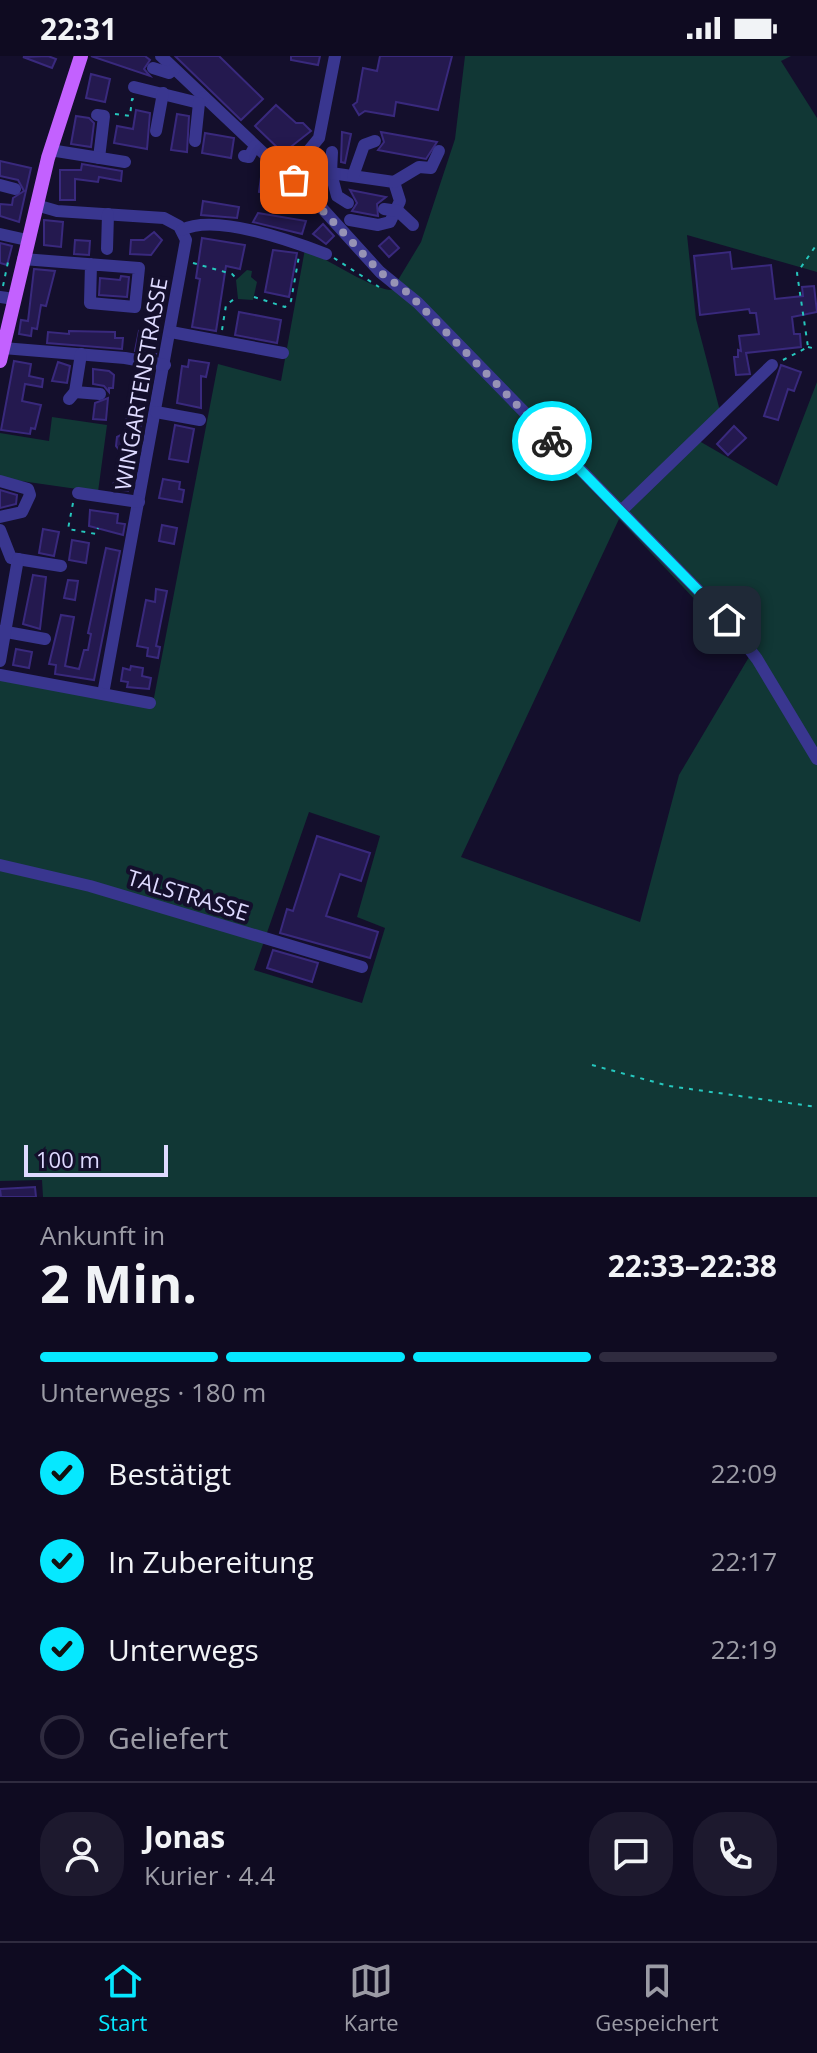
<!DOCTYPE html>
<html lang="de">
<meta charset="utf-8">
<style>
body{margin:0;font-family:"Open Sans",sans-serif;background:#1d192e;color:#f1f3f6;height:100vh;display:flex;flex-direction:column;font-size:30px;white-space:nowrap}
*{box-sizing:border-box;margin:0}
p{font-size:26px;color:#9b9ba5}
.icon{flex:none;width:44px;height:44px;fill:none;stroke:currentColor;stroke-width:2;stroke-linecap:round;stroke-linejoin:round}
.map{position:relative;height:1141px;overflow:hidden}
.panel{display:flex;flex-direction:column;background:#0f0b21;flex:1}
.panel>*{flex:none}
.scale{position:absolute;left:24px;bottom:20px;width:144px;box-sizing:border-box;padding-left:8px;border:4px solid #dedaff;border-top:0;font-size:22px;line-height:28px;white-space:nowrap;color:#dedaff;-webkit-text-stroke:6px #140f2c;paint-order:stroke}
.pin{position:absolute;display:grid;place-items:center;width:68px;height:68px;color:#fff;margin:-34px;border-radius:16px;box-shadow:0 4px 12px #0006}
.courier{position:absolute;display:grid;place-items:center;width:80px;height:80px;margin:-40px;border:6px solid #06e8ff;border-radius:50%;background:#fff;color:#222;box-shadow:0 2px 10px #0007}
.overview em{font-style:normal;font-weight:700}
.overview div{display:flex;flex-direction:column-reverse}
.overview{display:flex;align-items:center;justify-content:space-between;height:136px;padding:0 40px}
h1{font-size:52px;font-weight:700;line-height:60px}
.bar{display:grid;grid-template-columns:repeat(4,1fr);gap:12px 8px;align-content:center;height:96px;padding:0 40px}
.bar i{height:10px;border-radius:6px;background:#2f2b3f}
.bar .current{background:#06e8ff}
.bar p{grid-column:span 4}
.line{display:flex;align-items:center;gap:20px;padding:0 40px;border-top:2px solid #2f2b3f}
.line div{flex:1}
.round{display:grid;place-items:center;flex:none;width:84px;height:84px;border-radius:32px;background:#1d192e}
ol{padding:0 40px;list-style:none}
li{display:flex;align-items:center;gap:24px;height:88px}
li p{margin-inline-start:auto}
li .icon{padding:8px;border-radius:50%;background:#06e8ff;color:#111;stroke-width:4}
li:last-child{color:#9b9ba5}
li i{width:44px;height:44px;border:4px solid #2f2b3f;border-radius:50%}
.status{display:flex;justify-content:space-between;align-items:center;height:56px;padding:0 40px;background:#0f0b21;direction:ltr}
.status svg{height:22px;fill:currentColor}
.menu{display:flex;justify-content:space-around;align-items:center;height:112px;border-top:2px solid #2f2b3f;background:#0f0b21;font-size:22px;color:#9b9ba5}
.menu a{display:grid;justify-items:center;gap:4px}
.menu .current{color:#06e8ff}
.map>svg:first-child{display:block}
</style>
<div class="status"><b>22:31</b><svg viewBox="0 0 49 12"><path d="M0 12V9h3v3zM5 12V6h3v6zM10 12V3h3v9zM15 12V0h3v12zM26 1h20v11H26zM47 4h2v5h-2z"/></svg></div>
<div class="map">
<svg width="817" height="1141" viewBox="0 0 817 1141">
<rect width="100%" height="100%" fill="#140f2c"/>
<g fill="#113735" fill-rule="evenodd">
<path d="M 465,0 L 791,0 L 781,5 L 817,62 L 817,216 L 687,179 L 696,263 L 720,355 L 694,382 L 777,430 L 817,326 L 817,1141 L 43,1141 L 42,1124 L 0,1125 L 0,624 L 152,652 L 218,308 L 281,325 L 305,193 C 325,202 376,235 392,234 L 421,186 L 455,83 ZM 619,463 L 749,601 L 679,719 L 640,866 L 461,801 ZM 309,756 L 380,780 L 357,861 L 385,872 L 362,947 L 254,914 Z"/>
<path d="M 247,214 L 252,215 L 251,221 L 257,226 L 253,244 L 238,243 L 236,224 Z"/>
<path d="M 52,361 L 107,369 L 98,436 L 0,422 L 0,377 L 49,385 Z"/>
</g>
<g fill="#24194f" stroke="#39297d" stroke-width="2">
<path d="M 48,0 L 56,3 L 52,12 L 23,1 Z"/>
<path d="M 91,0 L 145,0 L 150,4 L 144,13 L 150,20 Z"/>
<path d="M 175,0 L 219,0 L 263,43 L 241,64 Z"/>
<path d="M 291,0 L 320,0 L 318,9 L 291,4 Z"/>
<path d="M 380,0 L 452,0 L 438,54 L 396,46 L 394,60 L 365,55 L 359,59 L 353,49 L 357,46 L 363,12 L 377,15 Z"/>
<path d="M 91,18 L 110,23 L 105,46 L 86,42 Z"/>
<path d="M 276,49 L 296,67 L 303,67 L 311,75 L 283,97 L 255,70 Z"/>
<path d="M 136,54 L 150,57 L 147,93 L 114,87 L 117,70 L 133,73 Z"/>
<path d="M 177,58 L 189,60 L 187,96 L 171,94 Z"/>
<path d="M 76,60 L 89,62 L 94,67 L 91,91 L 71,88 Z"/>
<path d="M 342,76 L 351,78 L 345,107 L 341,106 Z"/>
<path d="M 381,76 L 437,86 L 426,103 L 378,94 L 384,86 Z"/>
<path d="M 205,77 L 234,82 L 231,102 L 202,97 Z"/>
<path d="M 0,105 L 31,112 L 19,166 L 0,160 L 0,148 L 12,149 L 13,142 L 24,135 L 18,124 L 0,120 Z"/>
<path d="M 82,108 L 122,115 L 121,125 L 99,121 L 98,126 L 75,123 L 75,144 L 60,144 L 60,114 L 81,114 Z"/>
<path d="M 261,121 L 277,123 L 275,138 L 259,136 Z"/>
<path d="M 350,134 L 386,141 L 377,148 L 378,160 L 352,155 L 357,147 Z"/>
<path d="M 203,145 L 239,151 L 237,162 L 201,159 Z"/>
<path d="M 258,157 L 306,165 L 302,178 L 253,166 Z"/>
<path d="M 44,164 L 63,166 L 61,191 L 44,189 Z"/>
<path d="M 323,168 L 334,180 L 326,188 L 313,178 Z"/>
<path d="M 154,176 L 162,184 L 151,199 L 130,198 L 131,184 L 144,184 Z"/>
<path d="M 389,181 L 399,192 L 389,201 L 379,190 Z"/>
<path d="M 202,182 L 245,189 L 240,213 L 226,210 L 216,275 L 192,271 L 200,223 L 196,222 Z"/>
<path d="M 75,184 L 90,185 L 89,199 L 74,198 Z"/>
<path d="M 0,187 L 12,190 L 7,209 L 0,207 Z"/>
<path d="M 273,194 L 297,197 L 289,241 L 265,236 Z"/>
<path d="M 730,196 L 732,213 L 771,209 L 775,243 L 803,240 L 802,231 L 814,230 L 817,256 L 792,261 L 794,278 L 800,278 L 801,291 L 746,297 L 750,318 L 736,319 L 734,301 L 738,301 L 738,294 L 741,295 L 739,280 L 759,278 L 756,257 L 750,257 L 749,253 L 700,259 L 694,200 Z"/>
<path d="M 34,213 L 55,215 L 46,250 L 41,249 L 37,273 L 32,272 L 31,280 L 19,278 L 21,264 L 28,265 Z"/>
<path d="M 121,220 L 129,221 L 127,241 L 99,239 L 100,222 L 120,224 Z"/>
<path d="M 239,256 L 281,264 L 277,287 L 235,279 Z"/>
<path d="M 69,275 L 115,276 L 115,282 L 123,282 L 122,293 L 47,287 L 48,276 L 69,278 Z"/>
<path d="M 139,275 L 159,279 L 156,298 L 135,295 Z"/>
<path d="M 189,304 L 209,307 L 206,321 L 201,320 L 201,352 L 177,347 L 182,310 L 188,311 Z"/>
<path d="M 14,305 L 31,308 L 29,320 L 43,323 L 42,331 L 25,328 L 22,345 L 41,349 L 35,373 L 31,372 L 30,378 L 1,374 Z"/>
<path d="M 58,306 L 70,310 L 67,327 L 52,325 Z"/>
<path d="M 781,309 L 801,316 L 794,335 L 788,333 L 778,364 L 764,360 Z"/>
<path d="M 93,313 L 109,315 L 114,319 L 113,332 L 109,332 L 109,336 L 104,330 L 93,328 Z"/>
<path d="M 137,314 L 151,316 L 128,435 L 112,433 L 122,398 L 116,390 L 117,381 L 125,377 L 128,349 L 134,350 Z"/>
<path d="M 108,342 L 106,364 L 93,363 L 95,347 Z"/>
<path d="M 175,369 L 194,373 L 188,406 L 169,403 Z"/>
<path d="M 734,370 L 746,382 L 728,399 L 717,388 Z"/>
<path d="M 163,423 L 180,426 L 179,433 L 184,434 L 182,446 L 159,442 Z"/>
<path d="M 0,434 L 17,439 L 16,448 L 0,452 Z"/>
<path d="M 90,454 L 118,458 L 117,467 L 125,468 L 123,479 L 89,470 Z"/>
<path d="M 162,469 L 177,472 L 174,488 L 159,485 Z"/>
<path d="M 43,473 L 59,476 L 54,500 L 39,497 Z"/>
<path d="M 72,484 L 89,487 L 86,507 L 69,504 Z"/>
<path d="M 106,492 L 120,495 L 94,624 L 55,618 L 56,609 L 49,608 L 61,559 L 74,561 L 65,610 L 79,613 L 84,594 L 88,594 L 91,578 L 88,577 Z"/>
<path d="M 33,519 L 46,521 L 40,573 L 23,568 Z"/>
<path d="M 68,524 L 78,525 L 75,544 L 64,542 Z"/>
<path d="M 156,533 L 167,535 L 156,590 L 160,591 L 158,602 L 147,600 L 148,592 L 137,590 L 146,544 L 155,546 Z"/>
<path d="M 16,593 L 32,596 L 29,612 L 13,609 Z"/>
<path d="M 131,610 L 143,612 L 142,620 L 151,622 L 149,633 L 127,631 L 128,626 L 121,625 L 123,612 L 130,614 Z"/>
<path d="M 317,780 L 370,797 L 361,825 L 340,818 L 326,860 L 378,876 L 370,902 L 280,877 L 287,853 L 293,855 Z"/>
<path d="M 273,894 L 318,907 L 312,926 L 267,912 Z"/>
<path d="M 35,1131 L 36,1141 L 1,1141 L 0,1133 Z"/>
</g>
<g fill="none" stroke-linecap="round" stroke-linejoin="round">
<g stroke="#26c7bd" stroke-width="2" stroke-dasharray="4 6" stroke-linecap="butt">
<path d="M 115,58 L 130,60 L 132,43 L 138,44"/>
<path d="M 334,202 L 379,231"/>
<path d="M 193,207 L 232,218 L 238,224"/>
<path d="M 3,230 L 8,206"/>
<path d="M 254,241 L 285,251 L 291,245 L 299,200"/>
<path d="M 222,274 L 226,249 L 237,241"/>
<path d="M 808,291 L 817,293"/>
<path d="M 783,304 L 808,291 L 797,217 L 817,188"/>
<path d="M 73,447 L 68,473 L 96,478 L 98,472"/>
<path d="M 592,1009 L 669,1030 L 817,1051"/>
</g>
<g stroke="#39368f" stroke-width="12">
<path d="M 161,0 L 276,109 L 290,117 L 380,216 L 418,247 L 727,564 L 757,603 L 817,703"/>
<path d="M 153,12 L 169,17 L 174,13"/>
<path d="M 134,31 L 199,47 L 204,41"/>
<path d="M 97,59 L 104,60 L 99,102"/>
<path d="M 156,75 L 163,37"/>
<path d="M 195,85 L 199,47"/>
<path d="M 50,94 L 125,106"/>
<path d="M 332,96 L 331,117 L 337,140 L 348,147"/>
<path d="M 306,98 L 331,117 L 394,126 L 400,145 L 390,166 L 378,169 L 350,164"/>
<path d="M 244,100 L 249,101 L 255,90"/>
<path d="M 290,117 L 319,82 L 335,0"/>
<path d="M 353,120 L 364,89 L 375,85"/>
<path d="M 394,126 L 419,111 L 431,112 L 439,95"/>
<path d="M 0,129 L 15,133"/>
<path d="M 36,149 L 57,155 L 164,162 L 179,170 L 186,184 L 103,638"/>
<path d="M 384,153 L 398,155 L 413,169"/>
<path d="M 182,174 C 214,157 292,185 326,198"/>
<path d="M 0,178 L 27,184"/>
<path d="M 107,193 L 108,158"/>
<path d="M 23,203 L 139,212 L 135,251 L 90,247 L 91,208"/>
<path d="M 0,241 L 14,243"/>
<path d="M 171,276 L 283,297"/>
<path d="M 3,292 L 125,302 L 165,309"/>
<path d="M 75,336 L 100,338"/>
<path d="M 69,343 L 75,336 L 81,298"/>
<path d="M 156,356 L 200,364"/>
<path d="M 0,425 L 28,433 L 30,439 L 22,456 L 0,461"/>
<path d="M 78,437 L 139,446"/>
<path d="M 621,455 L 772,309"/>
<path d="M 0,474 L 11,502 L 61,510"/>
<path d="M 1,575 L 45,583"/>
<path d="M 0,605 L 18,503"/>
<path d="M 0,619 L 150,647"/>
<path d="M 0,809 L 90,830 L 362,911"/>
</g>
<path stroke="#c361ff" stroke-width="14" d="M 0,305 L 48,102 L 81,0"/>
</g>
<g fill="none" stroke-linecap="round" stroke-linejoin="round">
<path stroke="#9793b5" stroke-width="8" stroke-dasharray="0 14.4" d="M 294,124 L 380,216 L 408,237 L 552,385"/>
<path stroke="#06e8ff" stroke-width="10" d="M 552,385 L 727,564"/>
</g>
<g text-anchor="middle" stroke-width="8" stroke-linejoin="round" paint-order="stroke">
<g font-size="22" fill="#dedaff" stroke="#140f2c">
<text transform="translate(141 328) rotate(-80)" y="8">WINGARTENSTRASSE</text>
<text transform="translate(188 839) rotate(17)" y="8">TALSTRASSE</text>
</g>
</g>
</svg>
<div class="scale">100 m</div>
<div class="pin" style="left:294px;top:124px;background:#ea580c"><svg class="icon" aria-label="bag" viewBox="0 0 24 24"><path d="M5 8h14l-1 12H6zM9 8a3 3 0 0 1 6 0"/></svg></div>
<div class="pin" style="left:727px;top:564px;background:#1f2937"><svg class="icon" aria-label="home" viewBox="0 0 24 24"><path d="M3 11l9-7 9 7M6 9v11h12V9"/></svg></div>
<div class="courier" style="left:552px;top:385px"><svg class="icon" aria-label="bike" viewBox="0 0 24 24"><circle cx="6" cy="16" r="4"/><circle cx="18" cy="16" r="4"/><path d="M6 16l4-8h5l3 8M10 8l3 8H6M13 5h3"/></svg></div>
</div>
<section class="panel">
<div class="overview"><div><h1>2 Min.</h1><p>Ankunft in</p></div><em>22:33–22:38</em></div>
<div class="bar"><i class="current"></i><i class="current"></i><i class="current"></i><i></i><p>Unterwegs · 180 m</p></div>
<ol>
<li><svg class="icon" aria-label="check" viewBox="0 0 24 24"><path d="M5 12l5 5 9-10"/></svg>Bestätigt<p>22:09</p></li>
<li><svg class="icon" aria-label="check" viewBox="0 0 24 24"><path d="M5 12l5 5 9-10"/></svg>In Zubereitung<p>22:17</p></li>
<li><svg class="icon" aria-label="check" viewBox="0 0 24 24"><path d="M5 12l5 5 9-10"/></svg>Unterwegs<p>22:19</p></li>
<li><i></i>Geliefert</li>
</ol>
<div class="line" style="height:144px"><a class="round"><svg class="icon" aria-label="person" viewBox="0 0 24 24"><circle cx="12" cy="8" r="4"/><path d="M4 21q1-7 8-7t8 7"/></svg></a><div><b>Jonas</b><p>Kurier · 4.4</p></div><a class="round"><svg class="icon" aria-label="chat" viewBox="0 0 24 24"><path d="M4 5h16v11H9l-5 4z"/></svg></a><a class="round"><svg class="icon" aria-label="phone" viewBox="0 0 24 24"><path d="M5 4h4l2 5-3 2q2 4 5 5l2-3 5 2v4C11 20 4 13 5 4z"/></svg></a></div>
</section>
<nav class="menu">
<a class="current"><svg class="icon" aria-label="home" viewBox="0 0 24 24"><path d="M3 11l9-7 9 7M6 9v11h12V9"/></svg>Start</a>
<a><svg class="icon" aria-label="map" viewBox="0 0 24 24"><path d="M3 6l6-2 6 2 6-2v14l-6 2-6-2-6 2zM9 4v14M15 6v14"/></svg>Karte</a>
<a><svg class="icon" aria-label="saved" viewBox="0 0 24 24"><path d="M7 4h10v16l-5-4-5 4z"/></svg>Gespeichert</a>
</nav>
